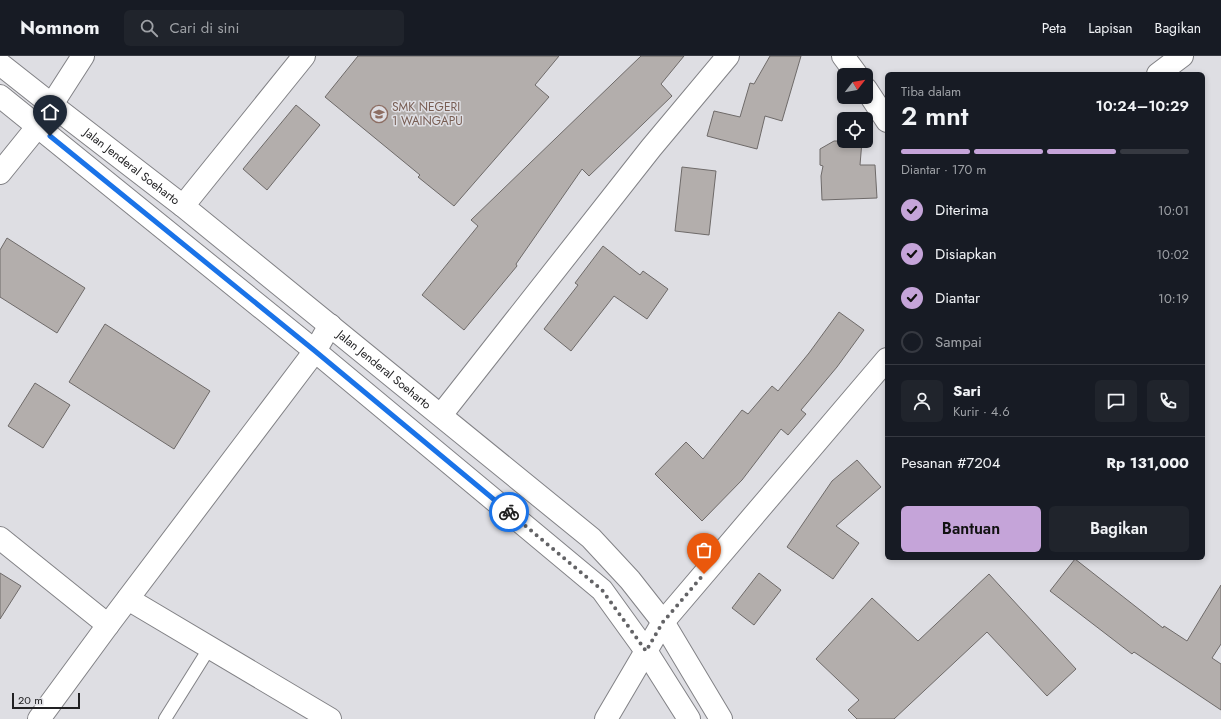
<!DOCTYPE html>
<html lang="id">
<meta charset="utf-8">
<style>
body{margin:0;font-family:Jost,sans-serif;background:#20242c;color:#f1f3f6;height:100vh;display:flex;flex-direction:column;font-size:15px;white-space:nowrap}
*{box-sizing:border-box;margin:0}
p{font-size:13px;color:#9ea1a6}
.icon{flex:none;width:22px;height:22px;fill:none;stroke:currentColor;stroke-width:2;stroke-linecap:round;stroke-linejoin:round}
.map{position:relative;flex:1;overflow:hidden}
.side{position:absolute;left:885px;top:16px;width:320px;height:488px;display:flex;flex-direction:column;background:#171b24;border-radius:6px;box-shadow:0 2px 6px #0003}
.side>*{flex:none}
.needle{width:26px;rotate:59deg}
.fabs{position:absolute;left:837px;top:12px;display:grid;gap:8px}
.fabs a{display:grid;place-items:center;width:36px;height:36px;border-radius:6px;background:#171b24;box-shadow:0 2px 6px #0003;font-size:20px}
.scale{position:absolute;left:12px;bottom:10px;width:68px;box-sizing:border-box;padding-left:4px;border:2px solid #212123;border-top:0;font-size:11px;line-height:14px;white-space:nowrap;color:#212123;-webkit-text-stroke:3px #dedee3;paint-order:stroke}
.pin{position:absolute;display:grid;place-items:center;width:34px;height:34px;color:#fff;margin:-41px -17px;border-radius:50% 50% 50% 0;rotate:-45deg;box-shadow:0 0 4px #0007}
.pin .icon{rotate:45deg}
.courier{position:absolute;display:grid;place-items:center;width:40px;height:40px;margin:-20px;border:3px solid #1a73e8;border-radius:50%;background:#fff;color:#222;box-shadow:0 1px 5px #0007}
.overview em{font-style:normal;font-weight:600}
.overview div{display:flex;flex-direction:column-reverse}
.overview{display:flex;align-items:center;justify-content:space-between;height:68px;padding:0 16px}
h1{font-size:26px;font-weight:600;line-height:30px}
.bar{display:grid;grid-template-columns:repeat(4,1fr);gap:6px 4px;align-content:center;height:48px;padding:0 16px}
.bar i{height:5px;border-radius:3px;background:#363941}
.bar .current{background:#c5a4d9}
.bar p{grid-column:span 4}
.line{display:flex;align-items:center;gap:10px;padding:0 16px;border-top:1px solid #363941}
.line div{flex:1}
.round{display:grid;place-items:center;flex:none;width:42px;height:42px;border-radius:6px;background:#20242c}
ol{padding:0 16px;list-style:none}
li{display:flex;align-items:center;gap:12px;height:44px}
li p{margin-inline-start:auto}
li .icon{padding:4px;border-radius:50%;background:#c5a4d9;color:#111;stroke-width:4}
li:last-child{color:#9ea1a6}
li i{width:22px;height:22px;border:2px solid #363941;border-radius:50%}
.button{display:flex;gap:8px;margin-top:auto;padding:8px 16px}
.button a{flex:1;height:46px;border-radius:6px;background:#c5a4d9;color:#111;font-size:16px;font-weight:600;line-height:46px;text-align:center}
.button a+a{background:#20242c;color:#f1f3f6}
header{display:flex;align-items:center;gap:24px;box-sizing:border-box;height:56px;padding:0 20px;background:#171b24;border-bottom:1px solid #363941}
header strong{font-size:19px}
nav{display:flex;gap:22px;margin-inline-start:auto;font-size:14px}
.search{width:280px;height:36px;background:#20242c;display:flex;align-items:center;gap:10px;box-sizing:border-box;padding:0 14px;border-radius:6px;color:#9ea1a6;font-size:15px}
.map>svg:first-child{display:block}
</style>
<header>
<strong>Nomnom</strong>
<div class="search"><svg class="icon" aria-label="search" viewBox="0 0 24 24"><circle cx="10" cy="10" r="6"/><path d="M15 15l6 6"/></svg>Cari di sini</div>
<nav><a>Peta</a><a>Lapisan</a><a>Bagikan</a></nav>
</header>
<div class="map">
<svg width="1221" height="663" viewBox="0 0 1221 663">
<rect width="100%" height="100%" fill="#dedee3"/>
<g fill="#b3aeac" stroke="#6e6a69">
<path d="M 358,0 L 559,0 L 535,29 L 549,41 L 454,150 L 418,121 L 420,119 L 325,41 Z"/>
<path d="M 641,0 L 684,0 L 661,28 L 672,40 L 589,120 L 582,113 L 516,208 L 517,210 L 464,274 L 422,239 L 478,170 L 471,164 Z"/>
<path d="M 770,0 L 801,0 L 782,65 L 765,60 L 757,93 L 707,80 L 714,55 L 740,61 L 750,27 L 754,28 Z"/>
<path d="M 296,49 L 320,69 L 267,134 L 243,113 Z"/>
<path d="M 834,85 L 862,85 L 860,109 L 875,109 L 877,142 L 822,144 L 821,120 L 823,110 L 820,109 L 820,93 Z"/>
<path d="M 682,111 L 716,115 L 709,179 L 675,175 Z"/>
<path d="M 7,182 L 85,232 L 57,277 L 0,241 L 0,194 Z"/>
<path d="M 603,190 L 640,219 L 643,215 L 668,233 L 647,263 L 614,240 L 571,295 L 544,273 L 578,229 L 575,227 Z"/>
<path d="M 839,256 L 864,274 L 837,311 L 801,354 L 806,358 L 788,379 L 781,373 L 742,424 L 702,465 L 655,418 L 686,386 L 703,403 L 742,354 L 748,358 L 772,330 L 778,335 L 809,297 Z"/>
<path d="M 105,268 L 210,335 L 174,393 L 69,326 Z"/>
<path d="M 35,327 L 70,349 L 43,392 L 8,370 Z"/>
<path d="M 857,404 L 881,431 L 836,470 L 859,487 L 833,523 L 787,491 L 832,425 Z"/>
<path d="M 1075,503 L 1163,572 L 1164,570 L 1187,585 L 1221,529 L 1221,588 L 1212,602 L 1221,608 L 1221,654 L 1134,596 L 1132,598 L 1050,535 Z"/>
<path d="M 0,517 L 21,530 L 0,563 Z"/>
<path d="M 759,517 L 781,534 L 754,569 L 732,552 Z"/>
<path d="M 989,518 L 1076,613 L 1047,640 L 987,576 L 894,663 L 857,663 L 848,654 L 859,644 L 816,603 L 872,542 L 918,585 Z"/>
</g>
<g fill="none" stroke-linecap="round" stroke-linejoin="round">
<defs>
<path id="service" d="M 165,663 L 210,591"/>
<g id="minor">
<path d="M 843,0 L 857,19"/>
<path d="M 1158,18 L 1182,0"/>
<path d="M 866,33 L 887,65"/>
<path d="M 0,117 L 38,70 L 83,0"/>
<path d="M 183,150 L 304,0"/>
<path d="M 441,359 L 651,92 L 728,0"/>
<path d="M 0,482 L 108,569"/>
<path d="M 128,543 L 330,663"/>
<path d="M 39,663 L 108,569 L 315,295 L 330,269"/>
<path d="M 606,663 L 663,566 L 887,303"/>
</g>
<g id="secondary">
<path id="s1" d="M 0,8 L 52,49 L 183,150 L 591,482 L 630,524 L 663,566 L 721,663"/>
<path d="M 0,40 L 315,295 L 602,534 L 646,595 L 689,663"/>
</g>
</defs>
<use href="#service" stroke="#828286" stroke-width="14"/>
<use href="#minor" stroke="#828286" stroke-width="24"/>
<use href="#secondary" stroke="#828286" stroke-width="24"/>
<use href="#service" stroke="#fff" stroke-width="12"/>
<use href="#minor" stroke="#fff" stroke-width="22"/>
<use href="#secondary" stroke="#fff" stroke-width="22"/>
</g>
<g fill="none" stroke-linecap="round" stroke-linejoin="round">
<path stroke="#636366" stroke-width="4" stroke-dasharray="0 7.2" d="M 509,456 L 602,534 L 646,595 L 663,566 L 704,518"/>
<path stroke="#1a73e8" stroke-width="5" d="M 50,80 L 315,295 L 509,456"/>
</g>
<defs>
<symbol id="school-ring" viewBox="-11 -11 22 22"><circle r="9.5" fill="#dedee3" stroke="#8d6e63" stroke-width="1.5"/><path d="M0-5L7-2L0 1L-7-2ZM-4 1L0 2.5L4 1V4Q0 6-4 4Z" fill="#8d6e63"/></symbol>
</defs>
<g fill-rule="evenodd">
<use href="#school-ring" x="369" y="48" width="20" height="20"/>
</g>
<g text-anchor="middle" stroke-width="3" stroke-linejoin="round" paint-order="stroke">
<g font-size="12" fill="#785e54" stroke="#dedee3" text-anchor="start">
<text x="392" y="55">SMK NEGERI<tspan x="392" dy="14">1 WAINGAPU</tspan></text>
</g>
<g font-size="12" fill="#212123" stroke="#dedee3">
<text dy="4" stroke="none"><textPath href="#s1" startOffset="167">Jalan Jenderal Soeharto</textPath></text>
<text dy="4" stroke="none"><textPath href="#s1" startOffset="491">Jalan Jenderal Soeharto</textPath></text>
</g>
</g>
</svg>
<div class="fabs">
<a><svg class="needle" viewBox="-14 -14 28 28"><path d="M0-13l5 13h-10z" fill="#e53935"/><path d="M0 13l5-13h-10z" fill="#9ea1a6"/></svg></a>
<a><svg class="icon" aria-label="locate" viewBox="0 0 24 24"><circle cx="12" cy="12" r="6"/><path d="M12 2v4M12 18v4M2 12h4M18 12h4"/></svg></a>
</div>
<div class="scale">20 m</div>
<div class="pin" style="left:704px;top:518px;background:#ea580c"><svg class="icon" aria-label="bag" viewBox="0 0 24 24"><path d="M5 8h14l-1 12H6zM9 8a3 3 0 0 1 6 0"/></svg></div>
<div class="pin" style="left:50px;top:80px;background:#1f2937"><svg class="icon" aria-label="home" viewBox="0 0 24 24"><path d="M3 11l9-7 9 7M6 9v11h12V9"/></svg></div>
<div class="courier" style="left:509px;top:456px"><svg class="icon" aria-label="bike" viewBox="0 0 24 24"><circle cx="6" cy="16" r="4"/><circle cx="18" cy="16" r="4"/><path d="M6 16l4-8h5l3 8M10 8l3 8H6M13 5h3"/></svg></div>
<section class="side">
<div class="overview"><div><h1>2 mnt</h1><p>Tiba dalam</p></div><em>10:24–10:29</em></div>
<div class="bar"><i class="current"></i><i class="current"></i><i class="current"></i><i></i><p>Diantar · 170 m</p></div>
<ol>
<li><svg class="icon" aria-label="check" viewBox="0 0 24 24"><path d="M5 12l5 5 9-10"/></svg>Diterima<p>10:01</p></li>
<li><svg class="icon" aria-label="check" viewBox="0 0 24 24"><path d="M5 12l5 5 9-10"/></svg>Disiapkan<p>10:02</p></li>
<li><svg class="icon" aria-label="check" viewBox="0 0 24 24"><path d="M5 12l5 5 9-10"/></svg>Diantar<p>10:19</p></li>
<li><i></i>Sampai</li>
</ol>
<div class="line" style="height:72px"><a class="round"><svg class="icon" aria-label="person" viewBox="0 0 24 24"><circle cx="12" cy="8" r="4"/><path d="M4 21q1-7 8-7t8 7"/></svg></a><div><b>Sari</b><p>Kurir · 4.6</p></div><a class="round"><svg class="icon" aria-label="chat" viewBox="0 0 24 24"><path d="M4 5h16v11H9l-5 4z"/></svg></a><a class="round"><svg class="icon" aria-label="phone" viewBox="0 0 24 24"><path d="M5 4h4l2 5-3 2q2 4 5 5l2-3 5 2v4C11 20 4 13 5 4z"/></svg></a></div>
<div class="line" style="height:52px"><div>Pesanan #7204</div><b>Rp 131,000</b></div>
<div class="button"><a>Bantuan</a><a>Bagikan</a></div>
</section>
</div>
